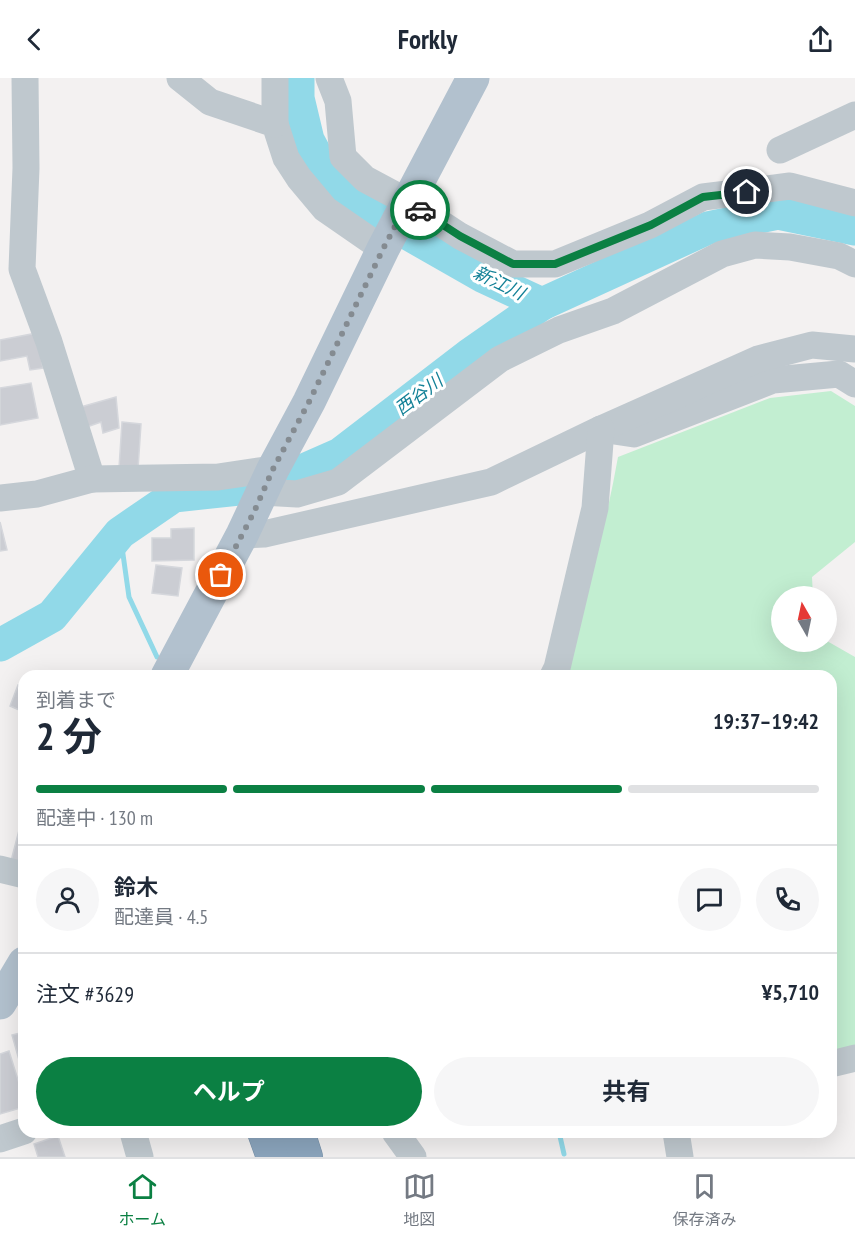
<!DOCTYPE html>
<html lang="ja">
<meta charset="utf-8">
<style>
body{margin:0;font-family:"PT Sans Narrow","Noto Sans JP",sans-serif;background:#f6f6f7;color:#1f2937;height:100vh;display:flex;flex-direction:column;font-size:22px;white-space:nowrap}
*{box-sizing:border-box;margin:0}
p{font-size:20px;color:#747a83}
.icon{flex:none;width:33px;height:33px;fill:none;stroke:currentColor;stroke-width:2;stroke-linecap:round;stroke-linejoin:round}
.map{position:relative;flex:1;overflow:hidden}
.details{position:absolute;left:18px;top:592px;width:819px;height:468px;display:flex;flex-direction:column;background:#fff;border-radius:18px;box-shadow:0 6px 24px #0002}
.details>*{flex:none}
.needle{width:39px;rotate:351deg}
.controls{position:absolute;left:771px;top:508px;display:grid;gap:12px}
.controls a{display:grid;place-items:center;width:66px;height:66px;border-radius:50%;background:#fff;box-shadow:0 6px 24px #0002;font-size:30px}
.pin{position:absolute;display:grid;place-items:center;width:51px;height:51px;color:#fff;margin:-26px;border:3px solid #fff;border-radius:50%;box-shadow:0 2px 6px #0007}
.courier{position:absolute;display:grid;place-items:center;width:60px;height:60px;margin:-30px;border:4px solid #0b8043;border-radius:50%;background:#fff;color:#222;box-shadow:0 2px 8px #0007}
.head em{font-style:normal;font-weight:700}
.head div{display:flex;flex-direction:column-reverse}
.head{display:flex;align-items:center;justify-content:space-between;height:102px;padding:0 18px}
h1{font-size:39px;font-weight:700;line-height:45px}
.bar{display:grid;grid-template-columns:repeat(4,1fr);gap:9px 6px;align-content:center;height:72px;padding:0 18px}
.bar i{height:8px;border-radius:4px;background:#e0e1e3}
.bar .current{background:#0b8043}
.bar p{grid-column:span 4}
.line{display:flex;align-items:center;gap:15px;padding:0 18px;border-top:2px solid #e0e1e3}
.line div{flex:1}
.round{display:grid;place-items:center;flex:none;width:63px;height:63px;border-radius:32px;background:#f6f6f7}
.button{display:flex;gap:12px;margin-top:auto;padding:12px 18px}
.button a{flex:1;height:69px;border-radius:36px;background:#0b8043;color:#fff;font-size:24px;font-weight:700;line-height:69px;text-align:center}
.button a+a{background:#f6f6f7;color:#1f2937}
header{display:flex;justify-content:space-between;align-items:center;height:78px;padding:0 18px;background:#fff;font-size:27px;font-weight:700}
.tabs{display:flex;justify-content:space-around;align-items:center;height:84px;border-top:2px solid #e0e1e3;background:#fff;font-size:16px;color:#747a83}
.tabs a{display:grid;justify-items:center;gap:3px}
.tabs .current{color:#0b8043}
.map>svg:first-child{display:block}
</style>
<header><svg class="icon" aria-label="back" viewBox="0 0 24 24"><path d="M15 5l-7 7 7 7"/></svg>Forkly<svg class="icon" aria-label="share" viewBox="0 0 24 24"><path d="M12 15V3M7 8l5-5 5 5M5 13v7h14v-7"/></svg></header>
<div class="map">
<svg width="855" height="1079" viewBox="0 0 855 1079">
<rect width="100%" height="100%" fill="#f3f1f1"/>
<path fill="#c2eed1" d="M 831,313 L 855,328 L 855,464 L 812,499 L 813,519 L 782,519 L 782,564 L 827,563 L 855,579 L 855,967 L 831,976 L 831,598 L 568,598 C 584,525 605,453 618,379 L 770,320 Z"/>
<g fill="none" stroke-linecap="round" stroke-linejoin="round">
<g stroke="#91d9e8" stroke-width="5">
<path d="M 120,455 L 129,519 L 157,579"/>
<path d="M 559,1054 L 564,1076"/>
</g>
<g stroke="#91d9e8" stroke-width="33">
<path d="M 298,0 L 298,20 L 308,62 L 328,99 L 377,138 L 482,198 L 542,226"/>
<path d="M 290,398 L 340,376 L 469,277 L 542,226 L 708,150 L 778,135 L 855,151"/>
<path d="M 0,567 L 52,538 L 120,455 L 174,418 L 239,411"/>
</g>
</g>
<g fill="#cbcdd3" stroke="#d5d7dc" stroke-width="1.5">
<path d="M 37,255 L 43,290 L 30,292 L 27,278 L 0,283 L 0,262 Z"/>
<path d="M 31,305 L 38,340 L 0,347 L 0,310 Z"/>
<path d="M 116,319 L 119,350 L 103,355 L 101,344 L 84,350 L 77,330 Z"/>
<path d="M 122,344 L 141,346 L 138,391 L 119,390 Z"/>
<path d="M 0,444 L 7,472 L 0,473 Z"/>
<path d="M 194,450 L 194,482 L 152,483 L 152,460 L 171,460 L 171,451 Z"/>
<path d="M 156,487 L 182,490 L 178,518 L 152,515 Z"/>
<path d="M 18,607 L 24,609 L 24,634 L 10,628 Z"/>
<path d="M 24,733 L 24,786 L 11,783 Z"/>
<path d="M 24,954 L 24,980 L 19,982 L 12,957 Z"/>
<path d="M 9,973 L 24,1021 L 24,1029 L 0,1036 L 0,976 Z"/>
<path d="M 58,1058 L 65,1079 L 38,1079 L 34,1066 Z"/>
</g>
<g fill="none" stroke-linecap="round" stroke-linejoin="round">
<defs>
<g id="highway">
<path d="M 264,1054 L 273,1079"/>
<path d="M 298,1054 L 306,1079"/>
</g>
</defs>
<use href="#highway" stroke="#7690a8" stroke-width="34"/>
<g stroke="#bfc8ce" stroke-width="27">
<path d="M 25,0 L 26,90 L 22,191 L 49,264 L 92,401"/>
<path d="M 180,0 L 210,24 L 275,46 L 286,80 L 299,100 L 325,131 L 383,171"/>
<path d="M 275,0 L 275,46"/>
<path d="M 329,0 L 338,23 L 343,79 L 365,101 L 408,124 L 460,158 L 513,186 L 555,186 L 650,147 L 703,119 L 790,108 L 855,125"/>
<path d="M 780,72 L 855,37"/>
<path d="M 614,353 L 634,356 L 773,302 L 839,296 L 855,306"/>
<path d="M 262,414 L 297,416 L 338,404 L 500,281 L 559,252 L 613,233 L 722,176 L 755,167 L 790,169 L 839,178 L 855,186"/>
<path d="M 0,420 L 37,416 L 92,401 L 218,399 L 273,391"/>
<path d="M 242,457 L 264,456 L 491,404 L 601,351 L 758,281 L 812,267 L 855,271"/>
<path d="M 553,598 L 557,590 L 595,430 L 601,351"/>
<path d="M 0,791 L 24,797"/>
<path d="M 831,986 L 855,980"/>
<path d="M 133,1054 L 140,1079"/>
<path d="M 395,1054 L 413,1079"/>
<path d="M 676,1054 L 680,1079"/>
<path d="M 0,1061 L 24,1053"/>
</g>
<g stroke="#b2c1ce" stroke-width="33">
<path d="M 167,598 L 242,457 L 273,391 L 309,324 L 383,171 L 473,0"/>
<path d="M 0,925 L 24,885"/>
</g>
<use href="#highway" stroke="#8ba5bd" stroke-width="33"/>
</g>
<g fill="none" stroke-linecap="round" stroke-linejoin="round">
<path stroke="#848b91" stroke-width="6" stroke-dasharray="0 10.8" d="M 221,497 L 254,434 L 273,391 L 309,324 L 383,171 L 408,124 L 420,132"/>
<path stroke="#0b8043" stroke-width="8" d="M 420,132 L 460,158 L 513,186 L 555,186 L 651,147 L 703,119 L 747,114"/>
</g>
<g text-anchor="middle" stroke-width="6" stroke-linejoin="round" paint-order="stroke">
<g font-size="18" font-style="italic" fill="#138197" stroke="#fff">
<text transform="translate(499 205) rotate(26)" y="6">新江川</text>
<text transform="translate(419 317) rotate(-37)" y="6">西谷川</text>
</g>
</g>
</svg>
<div class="controls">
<a><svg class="needle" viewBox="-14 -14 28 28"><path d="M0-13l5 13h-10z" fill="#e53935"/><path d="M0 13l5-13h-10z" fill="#747a83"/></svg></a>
</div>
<div class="pin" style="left:221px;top:497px;background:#ea580c"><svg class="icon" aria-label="bag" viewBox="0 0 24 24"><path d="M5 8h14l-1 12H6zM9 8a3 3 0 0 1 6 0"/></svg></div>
<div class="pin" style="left:747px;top:114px;background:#1f2937"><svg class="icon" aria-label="home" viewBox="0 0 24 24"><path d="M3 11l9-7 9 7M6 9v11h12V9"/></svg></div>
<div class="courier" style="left:420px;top:132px"><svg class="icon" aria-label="car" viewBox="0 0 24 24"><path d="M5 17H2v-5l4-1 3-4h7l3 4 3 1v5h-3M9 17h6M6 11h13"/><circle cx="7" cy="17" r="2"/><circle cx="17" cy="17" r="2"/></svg></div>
<section class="details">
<div class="head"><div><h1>2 分</h1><p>到着まで</p></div><em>19:37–19:42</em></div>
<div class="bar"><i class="current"></i><i class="current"></i><i class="current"></i><i></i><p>配達中 · 130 m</p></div>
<div class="line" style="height:108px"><a class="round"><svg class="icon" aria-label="person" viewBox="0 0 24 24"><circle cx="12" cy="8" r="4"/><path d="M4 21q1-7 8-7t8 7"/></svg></a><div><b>鈴木</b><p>配達員 · 4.5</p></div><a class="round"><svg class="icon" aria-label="chat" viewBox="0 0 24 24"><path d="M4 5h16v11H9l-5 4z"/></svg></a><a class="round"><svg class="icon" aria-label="phone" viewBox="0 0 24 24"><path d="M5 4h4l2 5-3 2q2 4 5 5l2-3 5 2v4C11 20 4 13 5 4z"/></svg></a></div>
<div class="line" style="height:78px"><div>注文 #3629</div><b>¥5,710</b></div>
<div class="button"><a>ヘルプ</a><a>共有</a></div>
</section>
</div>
<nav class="tabs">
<a class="current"><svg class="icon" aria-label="home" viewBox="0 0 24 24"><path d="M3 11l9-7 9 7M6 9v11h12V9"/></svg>ホーム</a>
<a><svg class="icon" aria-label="map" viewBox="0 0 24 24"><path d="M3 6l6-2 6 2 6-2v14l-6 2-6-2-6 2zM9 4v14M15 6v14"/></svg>地図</a>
<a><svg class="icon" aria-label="saved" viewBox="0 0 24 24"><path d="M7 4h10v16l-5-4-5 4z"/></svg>保存済み</a>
</nav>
